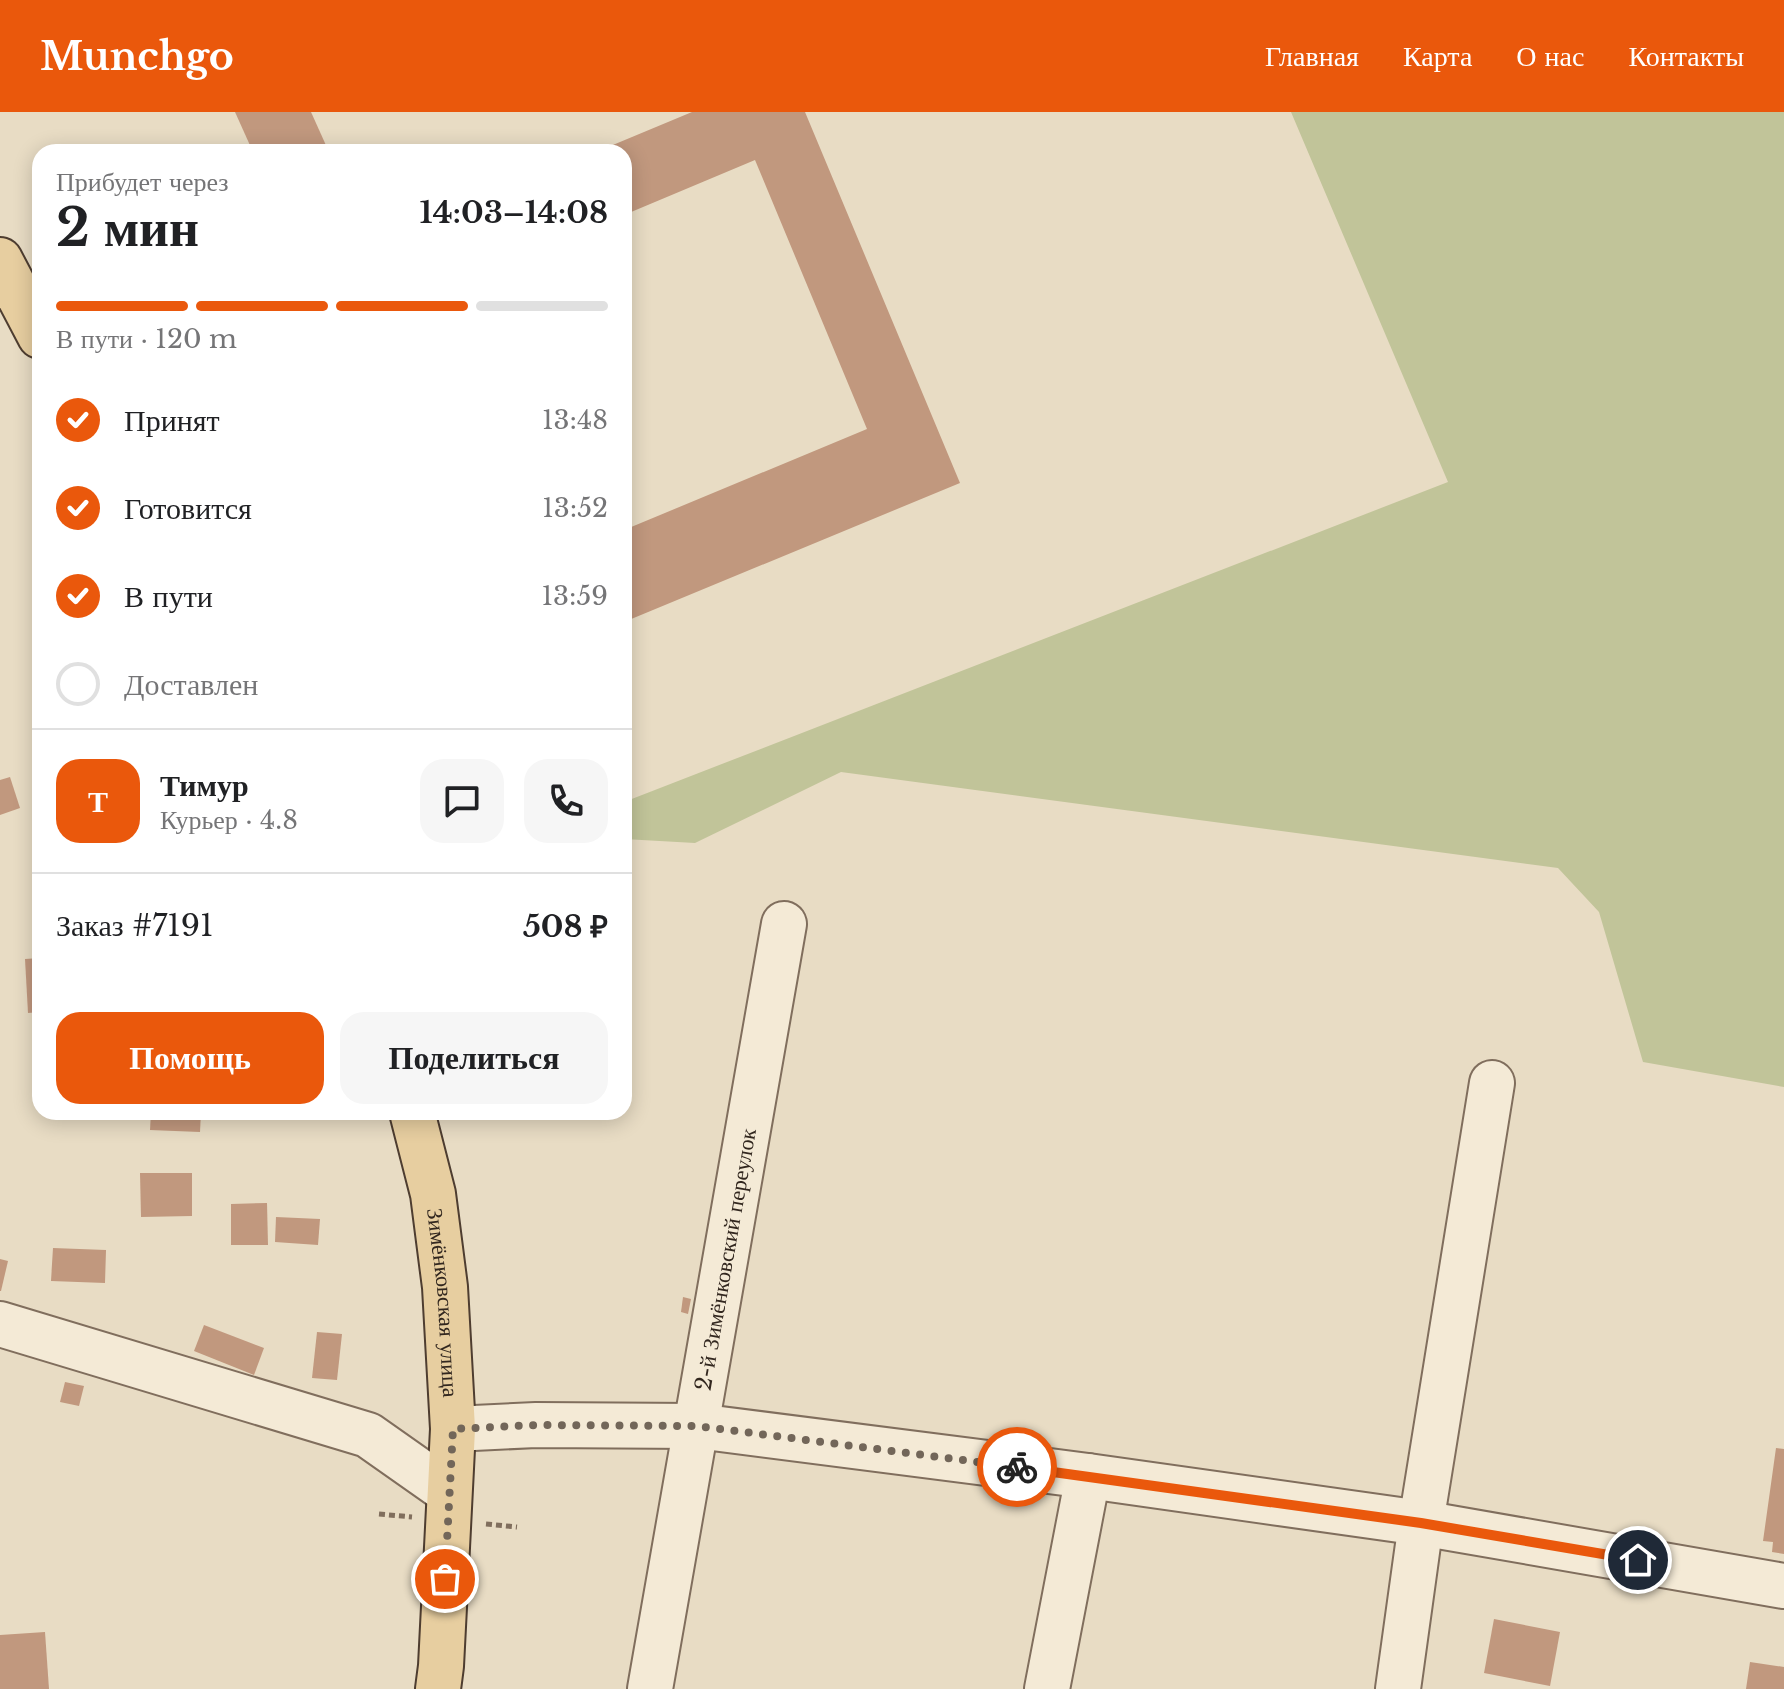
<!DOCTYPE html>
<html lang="ru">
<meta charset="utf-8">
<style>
body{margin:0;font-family:"Libre Baskerville",serif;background:#f6f6f6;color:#202124;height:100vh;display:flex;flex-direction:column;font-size:30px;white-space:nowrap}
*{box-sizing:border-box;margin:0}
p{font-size:26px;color:#757577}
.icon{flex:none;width:44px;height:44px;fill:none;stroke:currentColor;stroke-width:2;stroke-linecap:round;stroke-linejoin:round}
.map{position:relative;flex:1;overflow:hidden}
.side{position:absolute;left:32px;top:32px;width:600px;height:976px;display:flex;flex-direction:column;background:#fff;border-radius:24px;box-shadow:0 4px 20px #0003}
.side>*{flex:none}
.pin{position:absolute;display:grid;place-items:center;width:68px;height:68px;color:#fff;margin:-34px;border:4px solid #fff;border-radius:50%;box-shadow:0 2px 8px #0007}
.courier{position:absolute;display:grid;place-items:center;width:80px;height:80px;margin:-40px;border:6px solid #ea580c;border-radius:50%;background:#fff;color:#222;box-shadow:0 2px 10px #0007}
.summary em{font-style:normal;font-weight:700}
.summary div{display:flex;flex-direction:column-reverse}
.summary{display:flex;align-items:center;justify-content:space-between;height:136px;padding:0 24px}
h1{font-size:52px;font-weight:700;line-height:60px}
.bar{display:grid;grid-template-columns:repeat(4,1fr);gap:12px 8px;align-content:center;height:96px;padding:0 24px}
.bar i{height:10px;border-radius:6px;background:#e0e0e0}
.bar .selected{background:#ea580c}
.bar p{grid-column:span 4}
.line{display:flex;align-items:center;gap:20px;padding:0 24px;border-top:2px solid #e0e0e0}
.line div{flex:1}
.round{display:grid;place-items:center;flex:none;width:84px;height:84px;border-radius:24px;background:#f6f6f6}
ol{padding:0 24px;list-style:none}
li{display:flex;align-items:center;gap:24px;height:88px}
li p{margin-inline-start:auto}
li .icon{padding:8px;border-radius:50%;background:#ea580c;color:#fff;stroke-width:4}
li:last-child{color:#757577}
li i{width:44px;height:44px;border:4px solid #e0e0e0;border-radius:50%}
.button{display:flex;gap:16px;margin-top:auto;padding:16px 24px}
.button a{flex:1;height:92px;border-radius:24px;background:#ea580c;color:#fff;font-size:32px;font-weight:700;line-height:92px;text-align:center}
.button a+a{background:#f6f6f6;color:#202124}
header{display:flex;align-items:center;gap:48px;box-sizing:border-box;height:112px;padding:0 40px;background:#ea580c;color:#fff}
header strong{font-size:38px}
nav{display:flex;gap:44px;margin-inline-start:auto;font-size:28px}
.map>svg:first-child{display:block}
</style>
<header>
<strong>Munchgo</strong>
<nav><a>Главная</a><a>Карта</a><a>О нас</a><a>Контакты</a></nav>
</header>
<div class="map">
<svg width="1784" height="1577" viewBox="0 0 1784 1577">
<rect width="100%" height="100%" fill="#e8dcc4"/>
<path fill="#c1c499" d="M 1291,0 L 1784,0 L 1784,975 L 1643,950 L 1599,800 L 1558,756 L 841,660 L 695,731 L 624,727 L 624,690 L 1448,370 Z"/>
<g fill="#c1987e">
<path d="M 235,0 L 311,0 L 329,40 L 253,40 Z"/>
<path d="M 692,0 L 805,0 L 960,371 L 624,510 L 624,418 L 867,317 L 755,48 L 624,103 L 624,40 L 596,40 Z"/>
<path d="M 10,665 L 20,696 L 0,703 L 0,668 Z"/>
<path d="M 40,846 L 40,900 L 28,901 L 25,847 Z"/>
<path d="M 151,1000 L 201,1000 L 200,1020 L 150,1018 Z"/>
<path d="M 140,1061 L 192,1061 L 192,1104 L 141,1105 Z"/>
<path d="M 267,1091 L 268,1133 L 231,1133 L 231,1092 Z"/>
<path d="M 276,1105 L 320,1107 L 318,1133 L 275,1130 Z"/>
<path d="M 53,1136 L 106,1138 L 105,1171 L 51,1169 Z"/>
<path d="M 0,1147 L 8,1149 L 1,1179 L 0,1179 Z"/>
<path d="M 683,1185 L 691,1187 L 688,1202 L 681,1200 Z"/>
<path d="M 204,1213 L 264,1236 L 254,1263 L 194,1239 Z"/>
<path d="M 317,1220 L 342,1222 L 337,1268 L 312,1266 Z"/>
<path d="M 65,1270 L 84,1274 L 79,1294 L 60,1290 Z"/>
<path d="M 1776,1336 L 1784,1337 L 1784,1442 L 1772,1440 L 1773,1430 L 1763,1429 Z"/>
<path d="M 1494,1507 L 1560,1520 L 1550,1574 L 1484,1561 Z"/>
<path d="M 45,1520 L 49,1577 L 0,1577 L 0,1523 Z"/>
<path d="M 1750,1550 L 1784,1555 L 1784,1577 L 1746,1577 Z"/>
</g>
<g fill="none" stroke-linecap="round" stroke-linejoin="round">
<defs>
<g id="minor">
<path d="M 0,1212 L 368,1323 L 449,1380"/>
<path d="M 453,1317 L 536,1313 L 697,1314 L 1088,1364 L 1421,1411 L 1784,1474"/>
<path id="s1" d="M 650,1577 L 784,812"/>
<path d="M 1047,1577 L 1088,1364"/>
<path d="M 1398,1577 L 1421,1411 L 1492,971"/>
</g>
<g id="major">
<path d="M 0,148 L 40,224"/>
<path id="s2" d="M 412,1000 L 433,1082 L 445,1175 L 453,1317 L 441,1554 L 438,1577"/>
</g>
</defs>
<use href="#minor" stroke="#806e5d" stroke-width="48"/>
<use href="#major" stroke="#4e3d30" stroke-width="48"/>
<g stroke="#806e5d" stroke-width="5" stroke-dasharray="6 4" stroke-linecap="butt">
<path d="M 379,1402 L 412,1405"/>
<path d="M 486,1412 L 517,1415"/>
</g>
<use href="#minor" stroke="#f4ead6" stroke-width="44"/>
<use href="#major" stroke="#e7cea0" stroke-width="44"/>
</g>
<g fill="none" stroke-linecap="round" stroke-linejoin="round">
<path stroke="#726659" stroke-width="8" stroke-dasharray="0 14.4" d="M 445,1467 L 453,1317 L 536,1313 L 697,1314 L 1017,1355"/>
<path stroke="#ea580c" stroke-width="10" d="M 1017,1355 L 1421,1411 L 1638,1448"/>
</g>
<g text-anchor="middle" stroke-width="8" stroke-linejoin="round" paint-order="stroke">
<g font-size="22" fill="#32271f" stroke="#f0e6d2">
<text dy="8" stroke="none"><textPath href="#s1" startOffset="436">2-й Зимёнковский переулок</textPath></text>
<text dy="8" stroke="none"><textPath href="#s2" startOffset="194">Зимёнковская улица</textPath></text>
</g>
</g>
</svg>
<div class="pin" style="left:445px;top:1467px;background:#ea580c"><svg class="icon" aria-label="bag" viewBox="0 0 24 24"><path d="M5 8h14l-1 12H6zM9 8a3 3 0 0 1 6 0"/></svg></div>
<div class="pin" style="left:1638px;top:1448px;background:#1f2937"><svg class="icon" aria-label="home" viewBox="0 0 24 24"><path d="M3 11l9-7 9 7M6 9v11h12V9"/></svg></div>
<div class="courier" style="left:1017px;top:1355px"><svg class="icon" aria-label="bike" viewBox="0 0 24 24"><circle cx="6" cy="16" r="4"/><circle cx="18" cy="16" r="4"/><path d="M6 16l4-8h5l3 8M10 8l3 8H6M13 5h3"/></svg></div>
<section class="side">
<div class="summary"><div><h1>2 мин</h1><p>Прибудет через</p></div><em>14:03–14:08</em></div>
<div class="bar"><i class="selected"></i><i class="selected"></i><i class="selected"></i><i></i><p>В пути · 120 m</p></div>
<ol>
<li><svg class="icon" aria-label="check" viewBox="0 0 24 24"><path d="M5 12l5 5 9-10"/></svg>Принят<p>13:48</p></li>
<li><svg class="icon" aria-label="check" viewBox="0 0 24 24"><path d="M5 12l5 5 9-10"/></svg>Готовится<p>13:52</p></li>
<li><svg class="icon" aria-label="check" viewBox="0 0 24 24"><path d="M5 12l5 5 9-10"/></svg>В пути<p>13:59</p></li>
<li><i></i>Доставлен</li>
</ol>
<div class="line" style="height:144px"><b class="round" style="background:#ea580c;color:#fff">Т</b><div><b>Тимур</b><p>Курьер · 4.8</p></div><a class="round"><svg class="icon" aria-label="chat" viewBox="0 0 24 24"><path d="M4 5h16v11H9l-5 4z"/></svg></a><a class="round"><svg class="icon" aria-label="phone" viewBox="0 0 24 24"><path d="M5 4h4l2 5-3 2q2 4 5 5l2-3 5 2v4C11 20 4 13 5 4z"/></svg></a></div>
<div class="line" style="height:104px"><div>Заказ #7191</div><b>508 ₽</b></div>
<div class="button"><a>Помощь</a><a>Поделиться</a></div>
</section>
</div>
